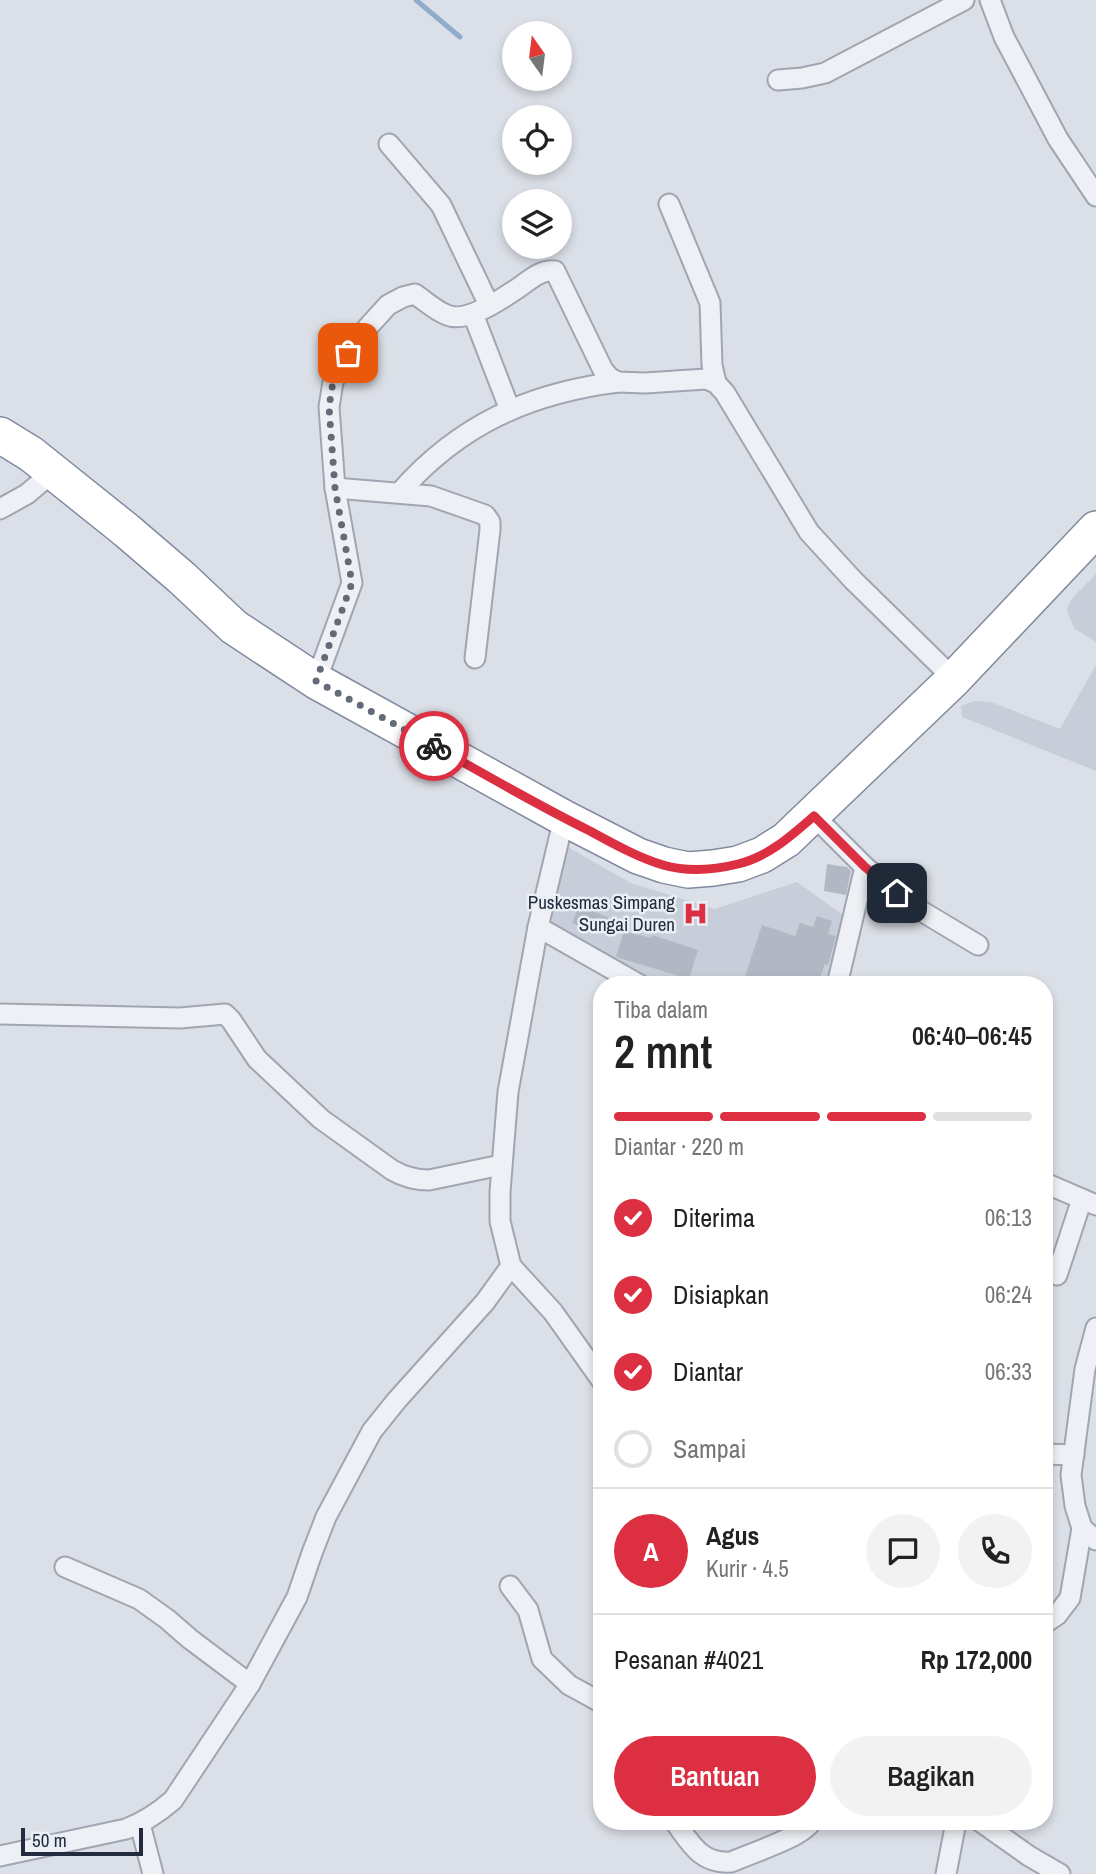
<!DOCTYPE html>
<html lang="id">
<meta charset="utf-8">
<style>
body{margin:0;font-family:"Archivo Narrow",sans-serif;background:#f2f2f2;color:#222;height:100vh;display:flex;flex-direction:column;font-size:26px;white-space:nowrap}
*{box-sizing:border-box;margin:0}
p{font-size:23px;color:#767676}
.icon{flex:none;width:38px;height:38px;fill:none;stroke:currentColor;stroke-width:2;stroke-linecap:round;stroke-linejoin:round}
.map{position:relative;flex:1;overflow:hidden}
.sheet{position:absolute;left:593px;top:976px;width:460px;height:854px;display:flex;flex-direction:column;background:#fff;border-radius:28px;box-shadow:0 4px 10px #0003}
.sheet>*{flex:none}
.needle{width:46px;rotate:346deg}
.controls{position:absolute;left:502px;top:21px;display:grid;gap:14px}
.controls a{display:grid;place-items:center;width:70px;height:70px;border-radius:50%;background:#fff;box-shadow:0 4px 10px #0003;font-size:35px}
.scale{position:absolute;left:21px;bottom:18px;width:122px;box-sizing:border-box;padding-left:7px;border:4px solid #232c3e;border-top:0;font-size:19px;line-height:24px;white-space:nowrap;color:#232c3e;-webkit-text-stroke:5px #eaeef5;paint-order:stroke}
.pin{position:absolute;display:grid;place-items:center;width:60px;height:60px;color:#fff;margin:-30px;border-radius:14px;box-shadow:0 4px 10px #0006}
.courier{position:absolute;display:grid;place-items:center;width:70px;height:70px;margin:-35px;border:5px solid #dc2f42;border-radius:50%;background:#fff;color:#222;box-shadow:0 2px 9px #0007}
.headline em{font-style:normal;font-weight:600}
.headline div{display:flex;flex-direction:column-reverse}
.headline{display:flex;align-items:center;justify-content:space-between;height:119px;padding:0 21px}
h1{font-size:46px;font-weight:600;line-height:52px}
.bar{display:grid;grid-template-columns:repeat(4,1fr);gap:10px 7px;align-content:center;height:84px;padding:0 21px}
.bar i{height:9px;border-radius:5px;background:#e0e0e0}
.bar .active{background:#dc2f42}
.bar p{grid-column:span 4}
.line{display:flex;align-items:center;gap:18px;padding:0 21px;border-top:2px solid #e0e0e0}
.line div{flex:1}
.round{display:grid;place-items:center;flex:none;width:74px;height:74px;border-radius:37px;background:#f2f2f2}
ol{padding:0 21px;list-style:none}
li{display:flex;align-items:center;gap:21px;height:77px}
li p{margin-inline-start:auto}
li .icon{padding:7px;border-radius:50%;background:#dc2f42;color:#fff;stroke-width:4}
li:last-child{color:#767676}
li i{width:38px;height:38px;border:4px solid #e0e0e0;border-radius:50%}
.cta{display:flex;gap:14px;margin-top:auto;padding:14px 21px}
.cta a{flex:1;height:80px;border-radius:42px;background:#dc2f42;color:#fff;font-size:28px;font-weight:600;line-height:80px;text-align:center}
.cta a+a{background:#f2f2f2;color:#222}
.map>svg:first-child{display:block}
</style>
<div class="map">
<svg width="1096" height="1874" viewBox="0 0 1096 1874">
<rect width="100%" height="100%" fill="#dbdfe7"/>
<g fill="#c8ced9">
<path d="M 1096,574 L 1096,642 L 1075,629 L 1068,614 L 1067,608 L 1072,598 Z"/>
<path d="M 1096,665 L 1096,771 L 962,717 L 961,706 L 974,701 L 991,702 L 1060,729 Z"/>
<path d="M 564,845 L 631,883 L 715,909 L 797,882 L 846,917 L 833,985 L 658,985 L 560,930 L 551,921 L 548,905 Z"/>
</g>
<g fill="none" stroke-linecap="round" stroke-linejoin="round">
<path stroke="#91abcc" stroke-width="5" d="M 416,0 L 460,37"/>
</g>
<g fill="#b1b8c4">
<path d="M 827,864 L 847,867 L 851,871 L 846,895 L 824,891 Z"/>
<path d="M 579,906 L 608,917 L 601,934 L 572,923 Z"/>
<path d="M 817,916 L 832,921 L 828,934 L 836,936 L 828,965 L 825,964 L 817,985 L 742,985 L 762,925 L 795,936 L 800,923 L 813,927 Z"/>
<path d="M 624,931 L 651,938 L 652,935 L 698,950 L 689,979 L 616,957 Z"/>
</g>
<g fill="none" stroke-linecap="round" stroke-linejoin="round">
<defs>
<g id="street">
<path d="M 990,0 L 1004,37 L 1058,139 L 1096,196"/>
<path d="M 778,80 L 802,78 L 825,73 L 964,0"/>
<path d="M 389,144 L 441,205 L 489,305"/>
<path d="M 669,204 L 710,303 L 712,365 L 716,383"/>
<path d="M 473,314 L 510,410"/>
<path d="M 335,488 L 431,496 L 485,515 L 490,522 L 490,530 L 475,658"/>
<path d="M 400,492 C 459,425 529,393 618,382"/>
<path d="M 0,509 L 27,494 L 53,472"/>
<path d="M 316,681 L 352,583 L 335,488 L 329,407 L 333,382 L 348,353 L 368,327 L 388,305 L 403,297 L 415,294 C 425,301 436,311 447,315 C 465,323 497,302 512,292 C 526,284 538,269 555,271 L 603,370 L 610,378 L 618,382 L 645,383 L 706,379 L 716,383 L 725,393 L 809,532 L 853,580 L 954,679"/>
<path d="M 814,816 L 865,867 L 913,906 L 978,945"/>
<path d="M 538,927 L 640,985"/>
<path d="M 837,985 L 865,867"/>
<path d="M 0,1014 L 180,1018 L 225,1014 L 231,1020 L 257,1059 L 321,1119 L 392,1170 C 404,1177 415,1180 429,1180 L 501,1165"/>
<path d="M 1045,1183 L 1096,1205"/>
<path d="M 511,1266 L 553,1312 L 602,1381"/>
<path d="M 1057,1275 L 1082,1199"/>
<path d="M 1096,1328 L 1085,1369 L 1071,1475 L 1075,1506 L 1082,1528 L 1096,1540"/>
<path d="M 1045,1454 L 1074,1455"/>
<path d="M 65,1567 L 139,1599 L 167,1619 L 190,1639 L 250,1684"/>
<path d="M 510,1586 L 528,1610 L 542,1659 L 569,1685 L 602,1703"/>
<path d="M 1045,1623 L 1057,1615 L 1070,1598 L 1082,1528"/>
<path d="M 675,1822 C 691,1844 701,1864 731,1862 C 749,1854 803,1837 811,1822"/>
<path d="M 981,1822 L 1029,1856 L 1060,1874"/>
<path d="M 140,1824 L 153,1874"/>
<path d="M 0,1856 L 126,1829 C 145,1822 158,1813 173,1800 L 250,1684 L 297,1597 L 312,1553 L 326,1517 L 372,1431 L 397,1400 L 485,1302 L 511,1266 L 500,1221 L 500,1192 L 508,1092 L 538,927 L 564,818"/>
<path d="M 946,1874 L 956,1822"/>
</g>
<path id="highway" d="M 0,435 L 31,454 L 126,530 L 182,578 L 234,627 L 316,681 L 564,818 L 638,856 L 664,865 L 688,870 L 713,868 L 738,864 L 762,855 L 786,840 L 954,679 L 1096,529"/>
</defs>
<use href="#street" stroke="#a0a6b1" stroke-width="23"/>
<use href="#highway" stroke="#808b9f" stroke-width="38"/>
<use href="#street" stroke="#eef0f5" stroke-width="19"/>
<use href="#highway" stroke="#fff" stroke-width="35"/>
</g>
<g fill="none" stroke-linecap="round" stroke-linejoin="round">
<path stroke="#636b79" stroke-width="7" stroke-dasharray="0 12.6" d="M 348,353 L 333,382 L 329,407 L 335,488 L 352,583 L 316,681 L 434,746"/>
<path stroke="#dc2f42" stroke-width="9" d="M 434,746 C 486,775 537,805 590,831 C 614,844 637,857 663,865 C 687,872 714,870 738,864 C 768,857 791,836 814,816 L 865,867 L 897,893"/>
</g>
<defs>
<symbol id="hospital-bare" viewBox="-9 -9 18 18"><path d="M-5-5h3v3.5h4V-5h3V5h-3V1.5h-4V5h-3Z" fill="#dc2f42" stroke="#eaeef5" stroke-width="2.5" paint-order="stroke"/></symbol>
</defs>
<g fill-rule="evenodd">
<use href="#hospital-bare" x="678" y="896" width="35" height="35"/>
</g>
<g text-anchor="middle" stroke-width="5" stroke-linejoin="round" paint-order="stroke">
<g font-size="19" fill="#232c3e" stroke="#eaeef5" text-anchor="end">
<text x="675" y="909">Puskesmas Simpang<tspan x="675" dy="22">Sungai Duren</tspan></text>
</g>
</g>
</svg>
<div class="controls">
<a><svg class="needle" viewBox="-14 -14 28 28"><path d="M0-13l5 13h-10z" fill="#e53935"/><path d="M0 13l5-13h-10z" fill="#767676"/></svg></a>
<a><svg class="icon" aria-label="locate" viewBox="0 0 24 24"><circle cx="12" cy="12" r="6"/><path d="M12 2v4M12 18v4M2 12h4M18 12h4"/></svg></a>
<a><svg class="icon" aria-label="layers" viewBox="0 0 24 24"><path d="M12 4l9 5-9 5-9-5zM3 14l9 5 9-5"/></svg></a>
</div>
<div class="scale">50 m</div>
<div class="pin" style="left:348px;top:353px;background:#ea580c"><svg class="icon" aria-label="bag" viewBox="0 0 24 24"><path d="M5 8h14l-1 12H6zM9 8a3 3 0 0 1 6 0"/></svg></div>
<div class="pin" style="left:897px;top:893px;background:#1f2937"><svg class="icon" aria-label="home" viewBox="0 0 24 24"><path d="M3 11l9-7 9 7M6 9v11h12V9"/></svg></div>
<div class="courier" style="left:434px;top:746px"><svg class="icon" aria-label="bike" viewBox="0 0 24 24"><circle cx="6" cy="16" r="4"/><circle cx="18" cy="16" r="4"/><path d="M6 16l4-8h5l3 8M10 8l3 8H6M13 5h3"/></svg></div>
<section class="sheet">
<div class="headline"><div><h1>2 mnt</h1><p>Tiba dalam</p></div><em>06:40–06:45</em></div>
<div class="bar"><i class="active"></i><i class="active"></i><i class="active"></i><i></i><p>Diantar · 220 m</p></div>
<ol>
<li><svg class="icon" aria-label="check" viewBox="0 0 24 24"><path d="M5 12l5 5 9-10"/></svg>Diterima<p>06:13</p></li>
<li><svg class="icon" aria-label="check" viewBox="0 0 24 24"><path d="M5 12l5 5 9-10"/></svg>Disiapkan<p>06:24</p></li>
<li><svg class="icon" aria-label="check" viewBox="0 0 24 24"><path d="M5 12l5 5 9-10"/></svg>Diantar<p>06:33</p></li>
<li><i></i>Sampai</li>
</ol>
<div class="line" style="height:126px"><b class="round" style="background:#dc2f42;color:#fff">A</b><div><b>Agus</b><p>Kurir · 4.5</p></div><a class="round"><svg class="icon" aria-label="chat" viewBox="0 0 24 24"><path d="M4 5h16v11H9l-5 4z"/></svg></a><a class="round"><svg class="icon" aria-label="phone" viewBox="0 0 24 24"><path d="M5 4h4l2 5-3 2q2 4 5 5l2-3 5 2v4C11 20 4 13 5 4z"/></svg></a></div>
<div class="line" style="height:91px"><div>Pesanan #4021</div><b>Rp 172,000</b></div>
<div class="cta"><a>Bantuan</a><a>Bagikan</a></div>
</section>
</div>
